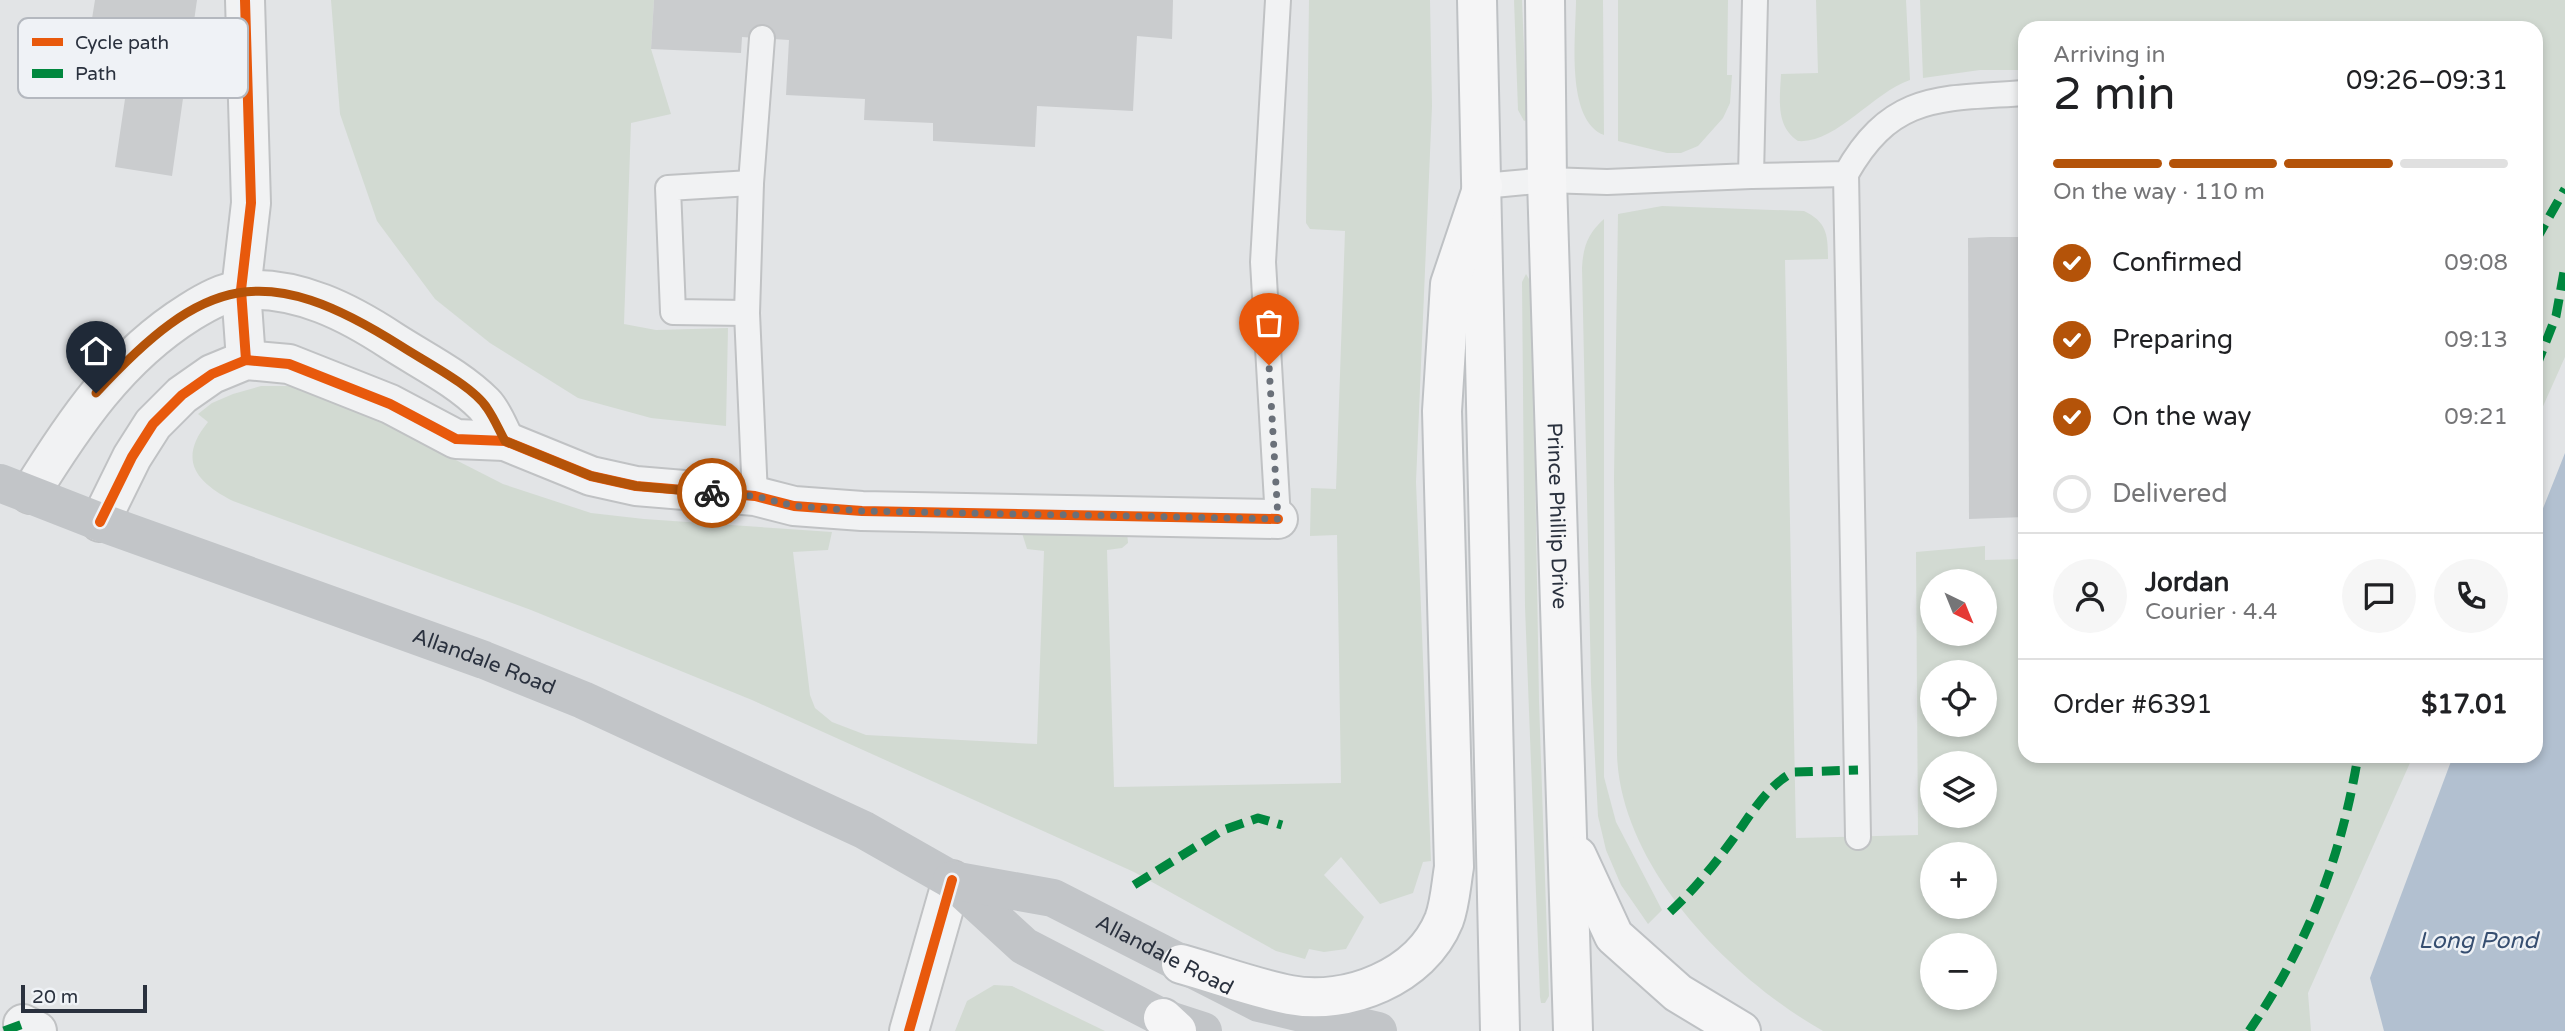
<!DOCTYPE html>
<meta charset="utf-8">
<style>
body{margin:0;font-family:"Varela Round",sans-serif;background:#f6f6f6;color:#202124;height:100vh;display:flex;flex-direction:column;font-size:26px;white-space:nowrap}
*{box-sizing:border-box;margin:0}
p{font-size:23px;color:#757577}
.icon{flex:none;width:38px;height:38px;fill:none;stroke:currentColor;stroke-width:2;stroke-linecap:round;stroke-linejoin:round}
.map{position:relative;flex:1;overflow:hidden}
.sheet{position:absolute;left:2018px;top:21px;width:525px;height:742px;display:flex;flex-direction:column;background:#fff;border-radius:21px;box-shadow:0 4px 10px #0003}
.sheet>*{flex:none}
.needle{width:46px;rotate:137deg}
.fabs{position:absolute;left:1920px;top:569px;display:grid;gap:14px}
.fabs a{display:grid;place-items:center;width:77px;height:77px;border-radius:50%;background:#fff;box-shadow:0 4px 10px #0003;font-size:35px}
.scale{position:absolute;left:21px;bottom:18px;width:126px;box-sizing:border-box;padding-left:7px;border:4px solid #2a313e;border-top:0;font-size:19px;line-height:24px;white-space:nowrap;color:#2a313e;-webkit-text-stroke:5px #eff2f6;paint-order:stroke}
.pin{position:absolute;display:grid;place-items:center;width:60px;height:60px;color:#fff;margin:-72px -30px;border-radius:50% 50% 50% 0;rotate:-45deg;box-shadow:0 0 7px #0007}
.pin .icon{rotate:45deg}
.courier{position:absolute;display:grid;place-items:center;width:70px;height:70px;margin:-35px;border:5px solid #b45309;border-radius:50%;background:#fff;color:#222;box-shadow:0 2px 9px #0007}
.summary em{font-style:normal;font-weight:600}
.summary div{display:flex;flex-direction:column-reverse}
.summary{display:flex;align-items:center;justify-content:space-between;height:119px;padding:0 35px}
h1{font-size:46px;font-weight:600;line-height:52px}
.bar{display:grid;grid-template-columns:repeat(4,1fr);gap:10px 7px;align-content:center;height:84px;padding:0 35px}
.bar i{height:9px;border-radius:5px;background:#e0e0e0}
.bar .selected{background:#b45309}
.bar p{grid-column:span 4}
.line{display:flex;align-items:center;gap:18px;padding:0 35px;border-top:2px solid #e0e0e0}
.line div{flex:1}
.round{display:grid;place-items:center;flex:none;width:74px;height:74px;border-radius:37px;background:#f6f6f6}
ol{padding:0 35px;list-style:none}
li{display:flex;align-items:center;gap:21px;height:77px}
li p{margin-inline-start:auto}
li .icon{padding:7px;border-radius:50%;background:#b45309;color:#fff;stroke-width:4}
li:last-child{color:#757577}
li i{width:38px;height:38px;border:4px solid #e0e0e0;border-radius:50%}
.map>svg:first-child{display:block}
</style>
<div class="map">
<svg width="2565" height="1031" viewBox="0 0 2565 1031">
<rect width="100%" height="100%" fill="#e2e4e6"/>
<g fill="#d2dad2" fill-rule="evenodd">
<path d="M 331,0 L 654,0 L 651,49 L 671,114 L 631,123 L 624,324 L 656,330 L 728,328 L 726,426 L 651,418 L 578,398 L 490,343 L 435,299 L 377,221 L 340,114 Z"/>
<path d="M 1309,0 L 1430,0 L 1432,106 L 1416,482 L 1431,861 L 1423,862 L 1413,893 L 1380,904 L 1341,857 L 1324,875 L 1364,917 L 1346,949 L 1324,952 L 1309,949 L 1305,959 L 1276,951 L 1134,872 L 752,700 L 531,610 L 233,501 C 196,482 177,460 208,422 L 198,414 L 212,403 L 233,394 L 261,386 L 291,386 L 338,400 L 503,484 L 591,513 L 644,519 L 832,532 L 828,550 L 793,552 L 810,695 L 815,708 L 832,722 L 866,735 L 1037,744 L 1044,551 L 1027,549 L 1022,533 L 1127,531 L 1128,543 L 1122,548 L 1107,550 L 1114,787 L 1341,783 L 1337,535 L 1310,536 L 1311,488 L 1336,489 L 1345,231 L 1310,229 L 1306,223 Z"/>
<path d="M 1514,0 L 1522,0 L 1527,120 L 1524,121 L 1518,110 Z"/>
<path d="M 1576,0 L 1603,0 L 1604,135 C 1565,120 1576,35 1576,0 Z"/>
<path d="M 1618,0 L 1728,0 L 1727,75 L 1732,75 L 1730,103 L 1723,118 L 1698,146 L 1681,153 L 1667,153 L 1618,141 Z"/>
<path d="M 1816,0 L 1906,0 L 1910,80 C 1872,93 1836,144 1798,141 C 1775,126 1780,98 1781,74 L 1818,73 Z"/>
<path d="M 1920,0 L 2565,0 L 2565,357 L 2536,422 L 2536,28 L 2025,28 L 2025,70 L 1980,70 L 1923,78 Z"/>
<path d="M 1662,206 L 1804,211 C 1827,222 1828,235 1828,259 L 1785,260 L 1796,838 L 1918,835 L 1916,552 L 1985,546 L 1985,560 L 2025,559 L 2025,756 L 2413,756 L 2308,993 L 2311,1031 L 1823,1031 C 1731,979 1621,868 1617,755 L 1614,479 L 1618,214 ZM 1932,581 L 1984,581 L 1984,634 L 1932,634 ZM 1932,672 L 1984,672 L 1984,724 L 1932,724 ZM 1932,763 L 1984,763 L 1984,816 L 1932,816 ZM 1932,854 L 1984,854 L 1984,906 L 1932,906 ZM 1932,945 L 1984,945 L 1984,998 L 1932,998 Z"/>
<path d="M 1604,219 L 1604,777 L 1616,822 L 1662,910 L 1648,924 L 1621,885 L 1606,850 L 1598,816 L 1591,683 L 1582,268 C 1583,247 1588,233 1604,219 Z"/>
<path d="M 1526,274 L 1532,284 L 1539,701 L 1549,996 L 1545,1003 L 1541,1003 L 1540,997 L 1525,607 L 1522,282 Z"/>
<path d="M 994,985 L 1012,986 L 1105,1031 L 955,1031 L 967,1001 Z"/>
</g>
<path fill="#b2c0d0" d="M 2565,453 L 2565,1031 L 2384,1031 L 2370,978 L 2453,756 L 2536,756 L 2536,526 Z"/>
<g fill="#caccce">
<path d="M 95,0 L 197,0 L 172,176 L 115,167 L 135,31 L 91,25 Z"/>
<path d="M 654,0 L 1173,0 L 1172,39 L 1137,36 L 1133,111 L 1037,106 L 1035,147 L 933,141 L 933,123 L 864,120 L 865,99 L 786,95 L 789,40 L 742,37 L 741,53 L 651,49 Z"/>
<path d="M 1990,237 L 2025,237 L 2025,517 L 1969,519 L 1968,238 Z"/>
</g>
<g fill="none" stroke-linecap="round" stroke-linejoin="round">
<defs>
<g id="lane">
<path d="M 1846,174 L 1858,837"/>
<path d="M 1751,176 L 1846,174 C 1892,92 1941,99 2025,93"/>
<path d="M 1483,186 L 1547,180 L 1607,182 L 1751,176 L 1755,0"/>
<path d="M 747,313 L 673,312 L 668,188 L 751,183"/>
<path d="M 755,496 L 747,313 L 751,183 L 762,38"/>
<path d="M 1278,519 L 1263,262 L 1278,0"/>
</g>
<g id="street">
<path d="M 245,0 L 251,203 L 241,290 L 246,360"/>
<path d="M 30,494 C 74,423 118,357 190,312 C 206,302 225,291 244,290 C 299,287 348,312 392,341 C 423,361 458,378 484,404 C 493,413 499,430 505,441"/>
<path d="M 100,522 L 132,457 L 153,424 L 182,395 L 212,374 L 246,360 L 289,364 L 390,404 L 456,439 L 505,441 L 591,476 L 636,486 L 755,496 L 794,506 L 862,511 L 1278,519"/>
<path d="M 23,1024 L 37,1031"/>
<path d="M 909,1031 L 952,880"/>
</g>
<g id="primary">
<path d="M 1477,0 L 1500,1031"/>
<path id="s3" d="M 1545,0 L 1547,180 L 1573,1031"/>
<path d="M 1577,856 L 1614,936 L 1678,993 L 1741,1031"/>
<path d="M 1181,964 C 1217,974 1254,988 1290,995 C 1347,1006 1421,977 1444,920 C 1450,904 1451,885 1454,867 L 1442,411 L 1450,284 L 1483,186"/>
<path d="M 1163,1018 L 1177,1031"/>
</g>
</defs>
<use href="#lane" stroke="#c0c2c4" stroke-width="28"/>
<use href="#street" stroke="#c0c2c4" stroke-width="42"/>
<use href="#primary" stroke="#bec1c4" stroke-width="42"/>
<use href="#lane" stroke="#f1f2f3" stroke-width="24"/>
<use href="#street" stroke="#f1f2f3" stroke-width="38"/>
<g stroke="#c2c5c8" stroke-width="38">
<path id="s1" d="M 0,483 L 100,522 L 484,660 L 583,700 L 864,830 L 952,880 L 1024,946 L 1163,1018 L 1203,1031"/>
<path id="s2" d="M 952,880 L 1053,898 L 1259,1003 L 1378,1031"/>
</g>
<use href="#primary" stroke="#f5f5f6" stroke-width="38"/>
<g stroke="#00873e" stroke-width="9" stroke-dasharray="18 9" stroke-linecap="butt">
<path d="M 2536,240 L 2565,189"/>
<path d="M 2536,367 L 2556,316 L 2565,266"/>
<path d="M 1134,885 L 1223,830 L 1258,818 L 1282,825"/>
<path d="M 1670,912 C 1694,890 1714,865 1733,839 C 1750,816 1768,784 1794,772 L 1858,770"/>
<path d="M 4,1031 L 23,1024"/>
<path d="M 2249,1031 C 2308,945 2341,858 2358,756"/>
</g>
<defs>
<g id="cycleway">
<path d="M 245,0 L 251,203 L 241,290 L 246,360"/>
<path d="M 100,522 L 132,457 L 153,424 L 182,395 L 212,374 L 246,360 L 289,364 L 390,404 L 456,439 L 505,441 L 591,476 L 636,486 L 755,496 L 794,506 L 862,511 L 1278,519"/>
<path d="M 909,1031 L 952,880"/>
</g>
</defs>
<use href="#cycleway" stroke="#eff2f6" stroke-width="15"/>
<use href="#cycleway" stroke="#e8590c" stroke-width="10"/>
</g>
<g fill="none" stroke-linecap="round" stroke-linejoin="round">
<path stroke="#6a7079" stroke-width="7" stroke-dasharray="0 12.6" d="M 712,493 L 755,496 L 794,506 L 862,511 L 1278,519 L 1269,365"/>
<path stroke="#b45309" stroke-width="9" d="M 96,393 C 204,276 264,259 401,346 C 424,361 473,386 487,408 C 494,418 499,430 505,441 L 591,476 L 636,486 L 712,493"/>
</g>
<g text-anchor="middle" stroke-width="5" stroke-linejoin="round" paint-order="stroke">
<g font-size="21" fill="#2a313e" stroke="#eff2f6">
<text dy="7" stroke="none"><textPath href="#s3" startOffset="516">Prince Phillip Drive</textPath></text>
<text dy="7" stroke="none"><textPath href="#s1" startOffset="516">Allandale Road</textPath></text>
<text dy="7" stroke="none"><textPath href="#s2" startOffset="228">Allandale Road</textPath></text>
</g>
<g font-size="23" font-style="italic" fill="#364e70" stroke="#eff2f6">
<text x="2478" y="948">Long Pond</text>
</g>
</g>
<rect x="18" y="18" width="230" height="80" rx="10" fill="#eff2f6" stroke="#b4b8bf" stroke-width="2"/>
<rect x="32" y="38" width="31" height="8" fill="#e8590c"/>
<rect x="32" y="69" width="31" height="9" fill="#00873e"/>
<g font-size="19" fill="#2a313e">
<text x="75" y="49">Cycle path</text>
<text x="75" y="80">Path</text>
</g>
</svg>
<div class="fabs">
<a><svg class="needle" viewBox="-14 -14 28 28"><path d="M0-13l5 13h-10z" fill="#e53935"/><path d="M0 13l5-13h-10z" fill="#757577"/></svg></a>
<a><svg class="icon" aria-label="locate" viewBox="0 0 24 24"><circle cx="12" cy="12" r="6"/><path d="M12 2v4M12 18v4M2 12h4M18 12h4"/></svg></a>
<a><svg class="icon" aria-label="layers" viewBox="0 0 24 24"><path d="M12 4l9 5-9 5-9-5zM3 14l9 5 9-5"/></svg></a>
<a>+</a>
<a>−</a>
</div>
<div class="scale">20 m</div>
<div class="pin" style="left:1269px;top:365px;background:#ea580c"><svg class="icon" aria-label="bag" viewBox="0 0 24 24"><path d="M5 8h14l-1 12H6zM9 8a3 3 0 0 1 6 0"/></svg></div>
<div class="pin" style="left:96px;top:393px;background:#1f2937"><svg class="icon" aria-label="home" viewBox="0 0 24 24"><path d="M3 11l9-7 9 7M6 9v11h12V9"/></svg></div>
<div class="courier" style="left:712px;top:493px"><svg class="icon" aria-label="bike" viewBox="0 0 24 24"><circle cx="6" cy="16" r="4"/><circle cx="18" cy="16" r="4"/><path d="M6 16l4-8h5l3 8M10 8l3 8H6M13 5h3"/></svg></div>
<section class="sheet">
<div class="summary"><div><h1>2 min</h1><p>Arriving in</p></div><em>09:26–09:31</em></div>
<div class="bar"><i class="selected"></i><i class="selected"></i><i class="selected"></i><i></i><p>On the way · 110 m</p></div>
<ol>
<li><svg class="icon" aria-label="check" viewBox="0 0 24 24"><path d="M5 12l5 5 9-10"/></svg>Confirmed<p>09:08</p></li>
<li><svg class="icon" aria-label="check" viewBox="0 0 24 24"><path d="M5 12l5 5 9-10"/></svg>Preparing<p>09:13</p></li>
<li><svg class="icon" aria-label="check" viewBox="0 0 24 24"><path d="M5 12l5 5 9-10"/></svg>On the way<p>09:21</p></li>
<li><i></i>Delivered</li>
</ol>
<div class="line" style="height:126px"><a class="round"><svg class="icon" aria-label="person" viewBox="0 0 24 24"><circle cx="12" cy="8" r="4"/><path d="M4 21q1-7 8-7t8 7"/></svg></a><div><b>Jordan</b><p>Courier · 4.4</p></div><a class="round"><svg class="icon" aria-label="chat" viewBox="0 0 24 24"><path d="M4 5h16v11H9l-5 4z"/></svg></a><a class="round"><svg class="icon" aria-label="phone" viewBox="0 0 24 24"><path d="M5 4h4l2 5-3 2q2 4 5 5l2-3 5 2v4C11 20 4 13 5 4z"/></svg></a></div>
<div class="line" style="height:91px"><div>Order #6391</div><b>$17.01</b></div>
</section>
</div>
